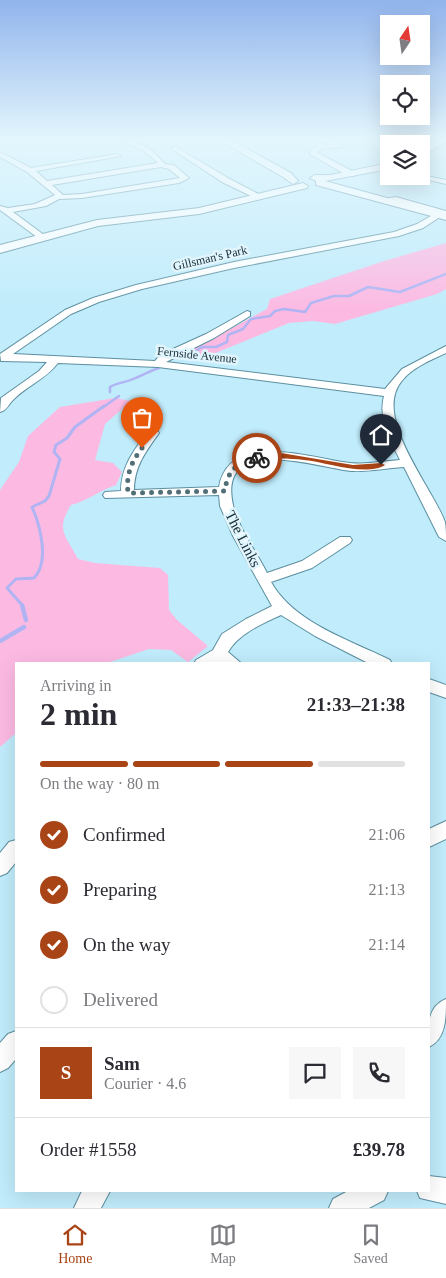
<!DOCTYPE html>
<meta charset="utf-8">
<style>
body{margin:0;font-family:"Times New Roman",serif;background:#f7f7f7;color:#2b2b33;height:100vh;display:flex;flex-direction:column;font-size:19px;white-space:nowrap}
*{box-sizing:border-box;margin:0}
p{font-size:16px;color:#7c7c81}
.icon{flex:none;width:28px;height:28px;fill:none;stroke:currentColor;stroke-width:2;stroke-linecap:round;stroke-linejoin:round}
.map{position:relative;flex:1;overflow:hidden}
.drawer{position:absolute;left:15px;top:662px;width:415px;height:530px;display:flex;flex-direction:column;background:#fff;border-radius:0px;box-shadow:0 5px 20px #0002}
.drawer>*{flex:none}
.needle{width:32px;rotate:13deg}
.controls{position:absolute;left:380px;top:15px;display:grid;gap:10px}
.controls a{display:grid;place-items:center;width:50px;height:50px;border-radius:0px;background:#fff;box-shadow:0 5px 20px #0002;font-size:25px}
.pin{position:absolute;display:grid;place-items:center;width:42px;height:42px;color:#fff;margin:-51px -21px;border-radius:50% 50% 50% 0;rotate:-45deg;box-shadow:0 0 5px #0007}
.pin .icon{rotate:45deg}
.courier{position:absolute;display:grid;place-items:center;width:50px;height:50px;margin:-25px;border:4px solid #a94416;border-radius:50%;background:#fff;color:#222;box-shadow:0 1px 6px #0007}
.headline em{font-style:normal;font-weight:700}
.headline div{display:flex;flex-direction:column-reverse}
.headline{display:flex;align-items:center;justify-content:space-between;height:85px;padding:0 25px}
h1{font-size:32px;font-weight:700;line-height:38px}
.bar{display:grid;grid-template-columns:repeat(4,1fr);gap:8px 5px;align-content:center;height:60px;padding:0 25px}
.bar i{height:6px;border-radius:4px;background:#e1e1e2}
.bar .on{background:#a94416}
.bar p{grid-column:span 4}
.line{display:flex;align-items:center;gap:12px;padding:0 25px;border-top:1px solid #e1e1e2}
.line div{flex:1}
.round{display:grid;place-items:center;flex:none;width:52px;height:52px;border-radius:0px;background:#f7f7f7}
ol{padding:0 25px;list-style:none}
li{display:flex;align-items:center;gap:15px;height:55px}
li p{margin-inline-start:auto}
li .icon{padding:5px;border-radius:50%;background:#a94416;color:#fff;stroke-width:4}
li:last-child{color:#7c7c81}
li i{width:28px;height:28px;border:2px solid #e1e1e2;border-radius:50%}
.menu{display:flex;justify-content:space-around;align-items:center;height:70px;border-top:1px solid #e1e1e2;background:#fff;font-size:14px;color:#7c7c81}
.menu a{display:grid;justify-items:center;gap:2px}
.menu .on{color:#a94416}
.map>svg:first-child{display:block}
</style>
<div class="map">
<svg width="446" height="1208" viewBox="0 0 446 1208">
<rect width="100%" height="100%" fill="#c1ecfb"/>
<g fill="#fcbae3">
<path d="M 446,243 L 446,289 L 437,294 L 335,324 L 313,321 L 289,323 L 203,358 L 177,358 L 267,309 L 270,299 L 384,261 Z"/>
<path d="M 115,398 L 131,401 L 105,424 L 95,460 L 113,463 L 122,472 L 116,485 C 100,490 87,501 71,505 C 55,531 66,535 78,559 L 95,563 L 160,568 L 168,575 L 169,610 L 177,620 L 208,646 L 188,662 L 171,650 L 149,649 L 104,664 L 16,664 L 16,733 L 0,747 L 0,490 L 19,462 L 28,436 L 60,407 Z"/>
</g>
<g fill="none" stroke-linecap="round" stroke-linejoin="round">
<g stroke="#b0b4f3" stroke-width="2.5">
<path d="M 187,357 L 202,347 L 216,347 L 227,342 L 228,335 L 243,329 L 251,319 L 270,316 L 275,311 L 284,309 L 305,312 L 311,303 L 334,296 L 349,296 L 368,287 L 400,292 L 446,274"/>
<path d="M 110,392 L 110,387 C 118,382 125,383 133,379 C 142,376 149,371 159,368"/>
<path d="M 102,408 L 119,396"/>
</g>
<path stroke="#b0b4f3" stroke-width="3" d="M 23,606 L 7,588 L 16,579 L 34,578 C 50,562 40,525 32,507 L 45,501 L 49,496 L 60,459 L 54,452 L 56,445 L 67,438 L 75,427 L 104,406"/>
<g stroke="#b0b4f3" stroke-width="4.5">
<path d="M 22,605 L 26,620"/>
<path d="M 0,641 L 24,627"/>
</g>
<defs>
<g id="street">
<path d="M 129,140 L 149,148 L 165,164 L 174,165 L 189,178 L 179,183 L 82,198 L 59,199 L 46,206 L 13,212 L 44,235 L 45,237 L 41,240 L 0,210 L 0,206 L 8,208 L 35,204 L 55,195 L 27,172 L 0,157 L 0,152 L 31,168 L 118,154 L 121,156 L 36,171 L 47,181 L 158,163 L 144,151 L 126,143 L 126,141 ZM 161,167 L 169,169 L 180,178 L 82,194 L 63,195 L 52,185 Z"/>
<path d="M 319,140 L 335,140 L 342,145 L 342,147 L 322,149 L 316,152 L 354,172 L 354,176 L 348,176 L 310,154 L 310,150 L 317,146 L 315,143 ZM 323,143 L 332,144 L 333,144 L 323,145 Z"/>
<path d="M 172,147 L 176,147 L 228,178 L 264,197 L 257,199 L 222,182 L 172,149 Z"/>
<path d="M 421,175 L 446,180 L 446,184 L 413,176 Z"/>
<path d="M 396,197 L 446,211 L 446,215 L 440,214 L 440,217 L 423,228 L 399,236 L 234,268 L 142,289 L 99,302 L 71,314 L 13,354 L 155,361 L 160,355 L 206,334 L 247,311 L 250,312 L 250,316 L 214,338 L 166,362 L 385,389 L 402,369 L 446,346 L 446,353 C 431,360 411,368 401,382 C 373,418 432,487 445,522 C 446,528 446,535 446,541 L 439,537 L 404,467 C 386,468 368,472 351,471 C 316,467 217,433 233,505 C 239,530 256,551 267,573 L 302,561 L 340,537 L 350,537 L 352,540 L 350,543 L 312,568 L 271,582 C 294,623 350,640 390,660 L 392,664 L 370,664 L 315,636 L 281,615 C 262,624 239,633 228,652 L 242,664 L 222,664 L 219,662 L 215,664 L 194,664 L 196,660 L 213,650 L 222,634 L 246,619 L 272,606 L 233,536 L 220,506 L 219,495 L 105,498 L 103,495 L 105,492 L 121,491 C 121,466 135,449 149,430 L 157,430 L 159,433 C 146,451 134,467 134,490 L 219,487 C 229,429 314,459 350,463 C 367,465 384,461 400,460 C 390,440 378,419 384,396 L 158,367 L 58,363 C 46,379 28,385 14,399 C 9,403 7,411 0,412 L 1,398 L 39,371 L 47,362 L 1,361 L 0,354 L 65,310 L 93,298 L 136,285 L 234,262 L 394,232 L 417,224 L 436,213 L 396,201 L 381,202 L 377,200 Z"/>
<path d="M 429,679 L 446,685 L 446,698 L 429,692 Z"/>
<path d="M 446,821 L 446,839 L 429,847 L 429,829 Z"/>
<path d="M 16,840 L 16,862 L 7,873 L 0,876 L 0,853 L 9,842 Z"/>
<path d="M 446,999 C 446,1018 446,1039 429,1047 C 428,1029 426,1007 446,999 Z"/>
<path d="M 16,1031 L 16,1059 L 8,1068 L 0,1072 L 0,1043 L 8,1034 Z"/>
<path d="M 429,1176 L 446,1178 L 446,1204 L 420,1198 L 417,1191 L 429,1191 Z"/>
<path d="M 82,1191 L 110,1191 L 101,1208 L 74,1208 Z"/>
<path d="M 348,1191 L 388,1191 L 384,1200 L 369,1208 L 329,1208 L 333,1199 Z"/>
</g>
<g id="secondary">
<path d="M 219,140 L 231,140 L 291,173 L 298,181 L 293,184 L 283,177 Z"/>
<path d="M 436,140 L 446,140 L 446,142 L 421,157 L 421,150 Z"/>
<path d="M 389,163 L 389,169 L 325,181 L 446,214 L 446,220 L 316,185 L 316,181 L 310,178 L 315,175 L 330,175 Z"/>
<path d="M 303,183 L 308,186 L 307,188 L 199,214 L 98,226 L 0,253 L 0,245 L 97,220 L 199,208 Z"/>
</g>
</defs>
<use href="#street" stroke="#5b8fa0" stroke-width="2"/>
<use href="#secondary" stroke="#5b8fa0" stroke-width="2"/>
<use href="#street" fill="#fff" fill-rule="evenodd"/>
<use href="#secondary" fill="#fff" fill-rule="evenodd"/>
</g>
<linearGradient id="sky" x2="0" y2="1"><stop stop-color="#91b4ec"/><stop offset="0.45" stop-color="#e3f6fd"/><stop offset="1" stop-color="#e3f6fd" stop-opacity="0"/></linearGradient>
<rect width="446" height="309" fill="url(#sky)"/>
<path fill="#a94416" d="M 281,453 L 353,465 L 381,463 L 385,465 C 366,477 326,462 304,460 C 288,458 273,458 257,460 L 254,458 Z"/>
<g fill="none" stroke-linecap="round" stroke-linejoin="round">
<path stroke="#526f78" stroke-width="5" stroke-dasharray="0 9" d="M 142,448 C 131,463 126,474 128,493 L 225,491 C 227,471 237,462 257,458"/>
</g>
<g text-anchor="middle" stroke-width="5" stroke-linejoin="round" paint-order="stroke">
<g font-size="12" fill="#162b32" stroke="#e0f5fd">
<text transform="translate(210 258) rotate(-13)" y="4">Gillsman's Park</text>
<text transform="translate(197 355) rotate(6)" y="4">Fernside Avenue</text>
</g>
<g font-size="15" fill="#162b32" stroke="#e0f5fd">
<text transform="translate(243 539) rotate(63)" y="5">The Links</text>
</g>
</g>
</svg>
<div class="controls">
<a><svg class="needle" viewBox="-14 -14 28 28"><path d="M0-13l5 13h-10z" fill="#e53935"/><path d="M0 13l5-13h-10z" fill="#7c7c81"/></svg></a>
<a><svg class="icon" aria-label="locate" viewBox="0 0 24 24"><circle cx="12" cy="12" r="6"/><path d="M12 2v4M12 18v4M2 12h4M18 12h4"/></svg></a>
<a><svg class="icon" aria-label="layers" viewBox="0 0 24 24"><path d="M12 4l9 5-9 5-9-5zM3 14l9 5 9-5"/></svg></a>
</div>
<div class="pin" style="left:142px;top:448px;background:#ea580c"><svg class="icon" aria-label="bag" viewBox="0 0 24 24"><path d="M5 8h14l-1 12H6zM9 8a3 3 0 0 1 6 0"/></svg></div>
<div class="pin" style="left:381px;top:465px;background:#1f2937"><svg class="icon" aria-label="home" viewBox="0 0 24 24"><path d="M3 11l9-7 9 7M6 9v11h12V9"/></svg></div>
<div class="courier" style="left:257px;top:458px"><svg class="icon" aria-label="bike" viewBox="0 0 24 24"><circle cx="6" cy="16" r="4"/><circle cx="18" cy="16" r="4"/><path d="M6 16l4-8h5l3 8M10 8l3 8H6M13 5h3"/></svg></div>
<section class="drawer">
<div class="headline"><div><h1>2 min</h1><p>Arriving in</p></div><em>21:33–21:38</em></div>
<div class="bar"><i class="on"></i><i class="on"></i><i class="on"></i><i></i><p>On the way · 80 m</p></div>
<ol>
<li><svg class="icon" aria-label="check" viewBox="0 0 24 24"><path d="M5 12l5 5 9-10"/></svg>Confirmed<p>21:06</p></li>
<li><svg class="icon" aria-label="check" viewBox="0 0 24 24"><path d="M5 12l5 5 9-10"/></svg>Preparing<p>21:13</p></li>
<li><svg class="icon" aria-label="check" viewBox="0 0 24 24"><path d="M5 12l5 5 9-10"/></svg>On the way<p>21:14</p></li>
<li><i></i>Delivered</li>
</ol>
<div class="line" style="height:90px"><b class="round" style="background:#a94416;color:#fff">S</b><div><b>Sam</b><p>Courier · 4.6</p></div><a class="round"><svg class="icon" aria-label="chat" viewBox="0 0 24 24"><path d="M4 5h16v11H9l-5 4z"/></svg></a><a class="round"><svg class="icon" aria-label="phone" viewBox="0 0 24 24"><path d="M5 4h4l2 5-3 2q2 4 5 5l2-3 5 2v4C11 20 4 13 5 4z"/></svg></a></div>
<div class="line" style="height:65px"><div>Order #1558</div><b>£39.78</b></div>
</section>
</div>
<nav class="menu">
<a class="on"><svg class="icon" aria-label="home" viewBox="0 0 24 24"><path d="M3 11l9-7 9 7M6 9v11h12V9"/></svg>Home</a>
<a><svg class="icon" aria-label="map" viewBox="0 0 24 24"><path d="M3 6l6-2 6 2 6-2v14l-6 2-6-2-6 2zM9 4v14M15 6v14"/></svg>Map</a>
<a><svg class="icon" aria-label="saved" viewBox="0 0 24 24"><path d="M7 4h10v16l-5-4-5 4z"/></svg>Saved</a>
</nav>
